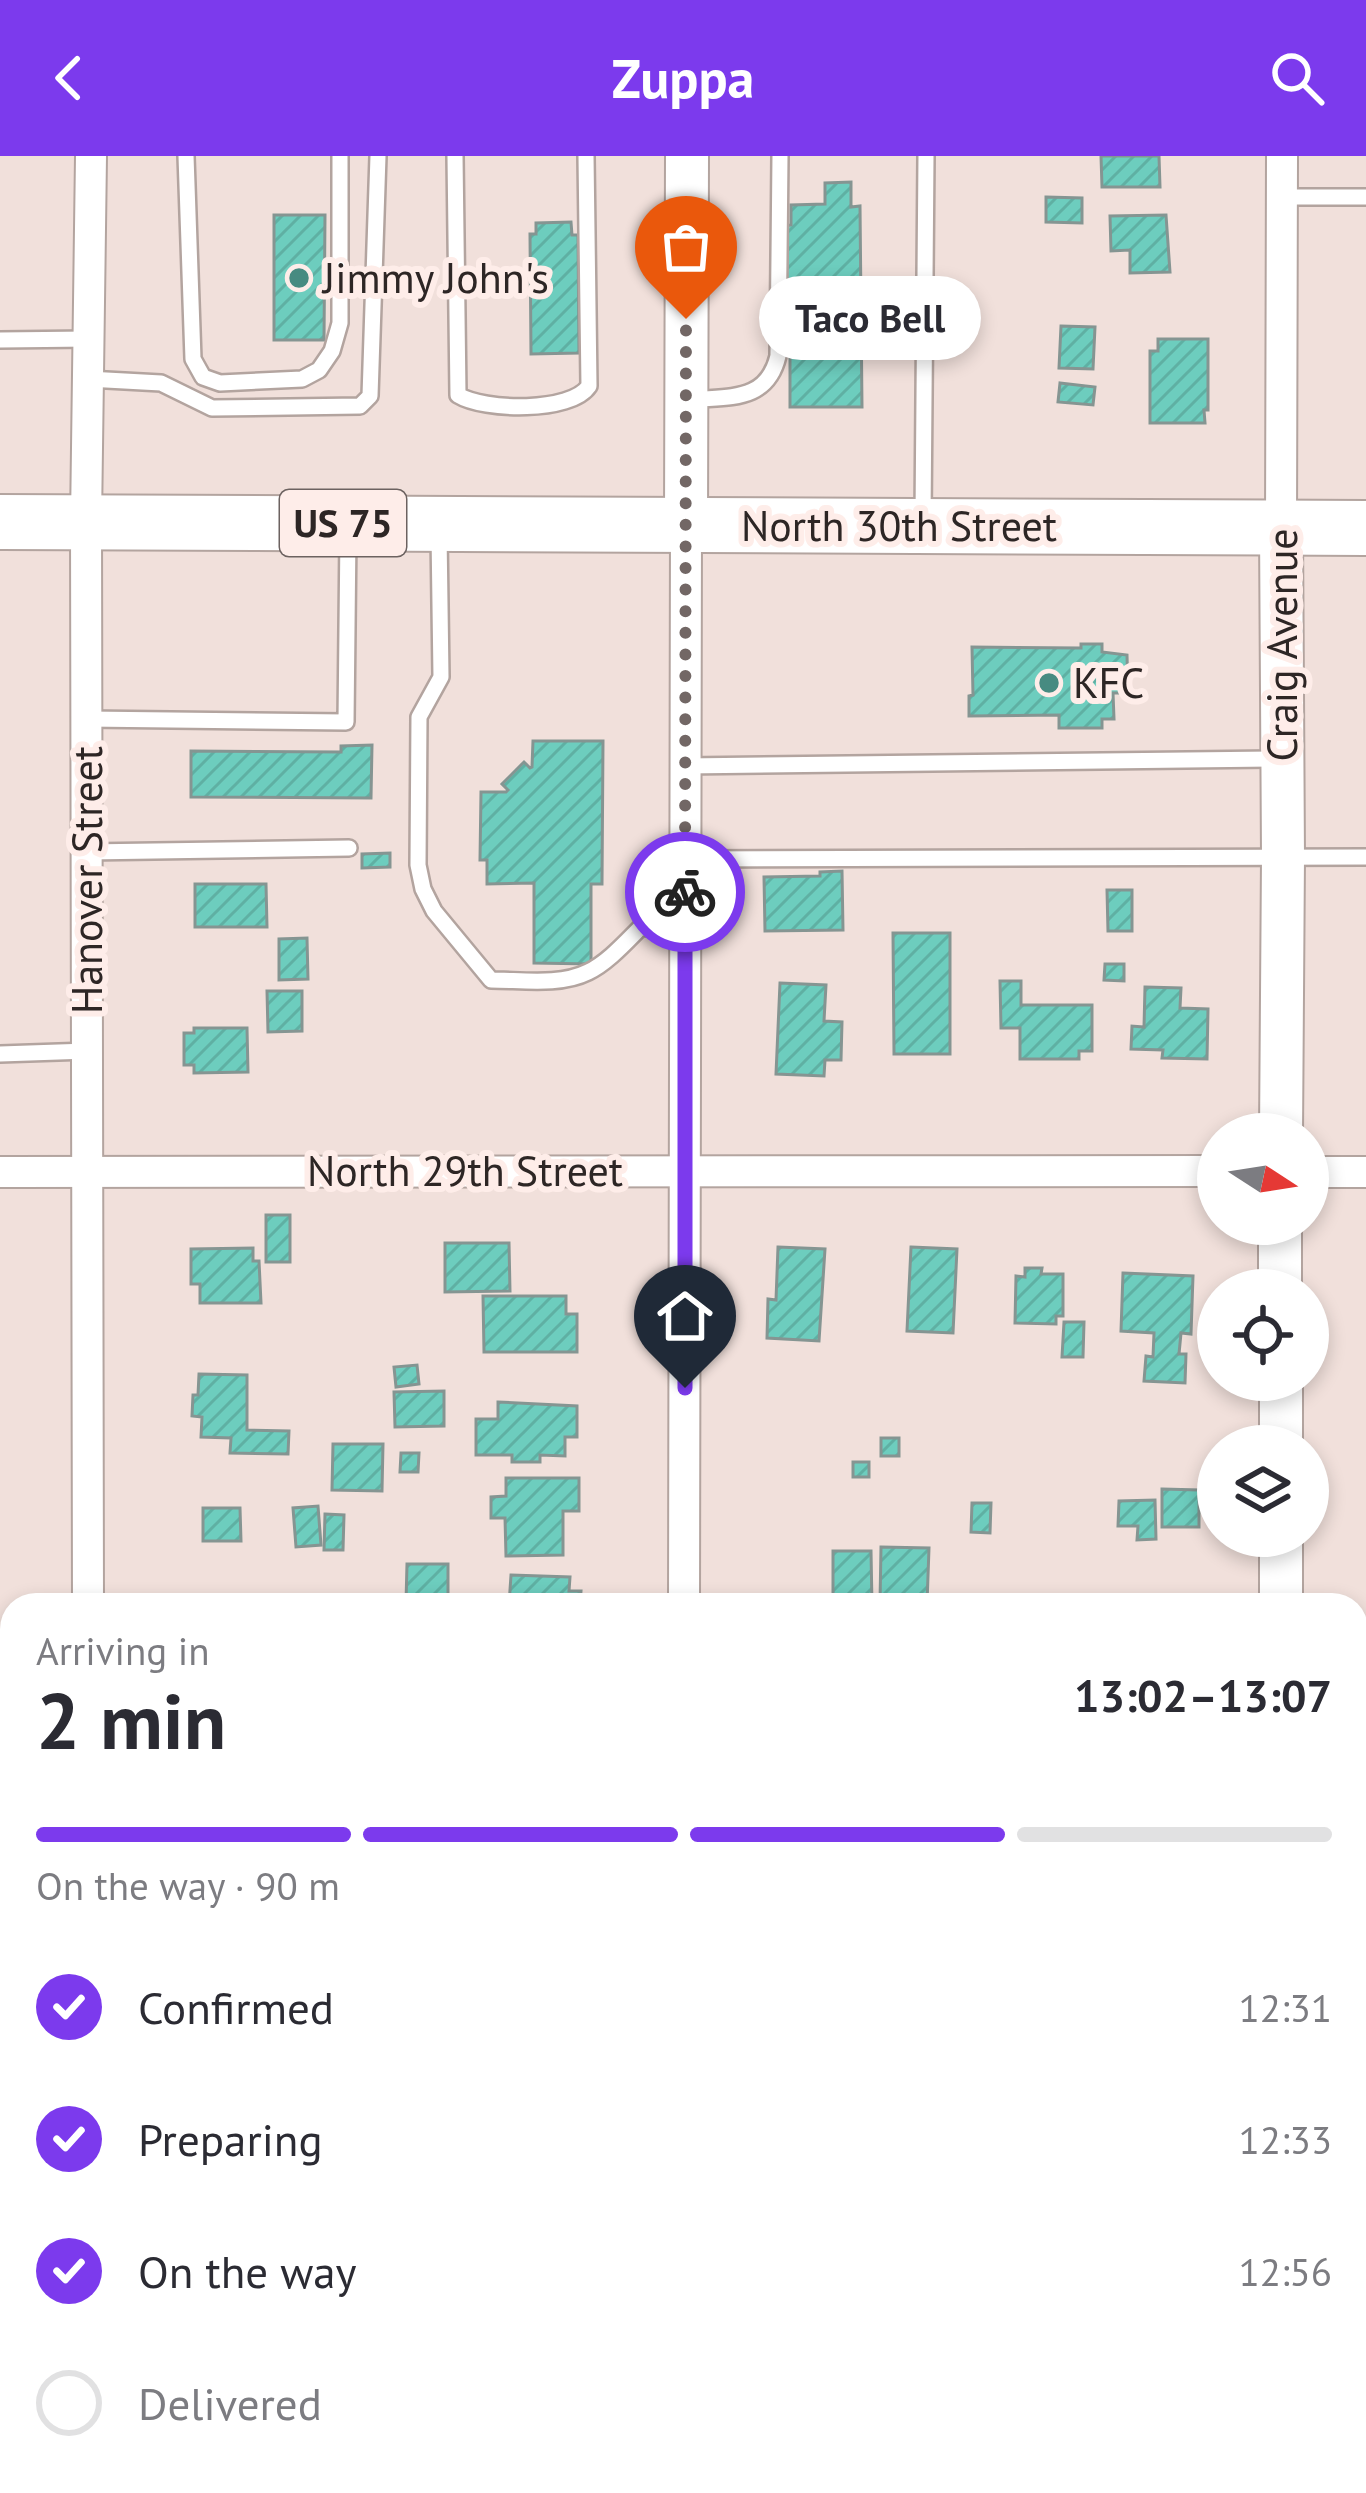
<!DOCTYPE html>
<meta charset="utf-8">
<style>
body{margin:0;font-family:"PT Sans",sans-serif;background:#f2f2f3;color:#2b2b33;height:100vh;display:flex;flex-direction:column;font-size:45px;white-space:nowrap}
*{box-sizing:border-box;margin:0}
p{font-size:39px;color:#7c7c81}
.icon{flex:none;width:66px;height:66px;fill:none;stroke:currentColor;stroke-width:2;stroke-linecap:round;stroke-linejoin:round}
.map{position:relative;flex:1;overflow:hidden}
.drawer{position:absolute;left:0px;top:1437px;width:1368px;height:900px;display:flex;flex-direction:column;background:#fff;border-radius:36px 36px 0 0;box-shadow:0 6px 18px #0003}
.drawer>*{flex:none}
.needle{width:78px;rotate:102deg}
.tools{position:absolute;left:1197px;top:957px;display:grid;gap:24px}
.tools a{display:grid;place-items:center;width:132px;height:132px;border-radius:50%;background:#fff;box-shadow:0 6px 18px #0003;font-size:60px}
.pin{position:absolute;display:grid;place-items:center;width:102px;height:102px;color:#fff;margin:-123px -51px;border-radius:50% 50% 50% 0;rotate:-45deg;box-shadow:0 0 12px #0007}
.pin .icon{rotate:45deg}
.courier{position:absolute;display:grid;place-items:center;width:120px;height:120px;margin:-60px;border:9px solid #7c3aed;border-radius:50%;background:#fff;color:#222;box-shadow:0 3px 15px #0007}
.bubble{position:absolute;height:84px;border-radius:42px;background:#fff;box-shadow:0 6px 18px #0003;font-size:39px;font-weight:600;line-height:84px;text-align:center}
.summary em{font-style:normal;font-weight:600}
.summary div{display:flex;flex-direction:column-reverse}
.summary{display:flex;align-items:center;justify-content:space-between;height:204px;padding:0 36px}
h1{font-size:78px;font-weight:600;line-height:90px}
.bar{display:grid;grid-template-columns:repeat(4,1fr);gap:18px 12px;align-content:center;height:144px;padding:0 36px}
.bar i{height:15px;border-radius:9px;background:#e1e1e2}
.bar .active{background:#7c3aed}
.bar p{grid-column:span 4}
ol{padding:0 36px;list-style:none}
li{display:flex;align-items:center;gap:36px;height:132px}
li p{margin-inline-start:auto}
li .icon{padding:12px;border-radius:50%;background:#7c3aed;color:#fff;stroke-width:4}
li:last-child{color:#7c7c81}
li i{width:66px;height:66px;border:6px solid #e1e1e2;border-radius:50%}
header{display:flex;justify-content:space-between;align-items:center;height:156px;padding:0 36px;background:#7c3aed;color:#fff;font-size:54px;font-weight:600}
.map>svg:first-child{display:block}
</style>
<header><svg class="icon" aria-label="back" viewBox="0 0 24 24"><path d="M15 5l-7 7 7 7"/></svg>Zuppa<svg class="icon" aria-label="search" viewBox="0 0 24 24"><circle cx="10" cy="10" r="6"/><path d="M15 15l6 6"/></svg></header>
<div class="map">
<svg width="1366" height="2337" viewBox="0 0 1366 2337">
<defs>
<pattern id="building-hatch" width="6" height="6" patternUnits="userSpaceOnUse" patternTransform="scale(3)"><rect width="6" height="6" fill="#6dcdbe"/><path d="M-1 1l2-2M0 6l6-6M5 7l2-2" fill="none" stroke="#5fb0a3"/></pattern>
</defs>
<rect width="100%" height="100%" fill="#f1e0db"/>
<g fill="url(#building-hatch)" stroke="#859592" stroke-width="3">
<path d="M 1101,0 L 1159,0 L 1160,31 L 1102,31 Z"/>
<path d="M 851,26 L 851,51 L 860,50 L 862,251 L 790,251 L 790,164 L 781,164 L 781,70 L 791,69 L 791,49 L 825,48 L 825,27 Z"/>
<path d="M 1046,41 L 1082,42 L 1082,67 L 1046,66 Z"/>
<path d="M 274,59 L 325,59 L 324,184 L 274,184 Z"/>
<path d="M 1166,59 L 1170,116 L 1130,117 L 1130,94 L 1111,95 L 1110,60 Z"/>
<path d="M 571,66 L 572,79 L 578,79 L 579,197 L 531,198 L 530,78 L 536,78 L 536,67 Z"/>
<path d="M 1061,170 L 1095,171 L 1093,213 L 1059,212 Z"/>
<path d="M 1158,183 L 1208,183 L 1208,254 L 1204,254 L 1205,267 L 1150,267 L 1150,195 L 1158,195 Z"/>
<path d="M 1060,227 L 1095,231 L 1093,249 L 1058,246 Z"/>
<path d="M 1081,488 L 1102,488 L 1102,496 L 1127,499 L 1128,537 L 1113,537 L 1114,563 L 1102,563 L 1102,572 L 1059,572 L 1059,559 L 969,560 L 969,540 L 973,539 L 972,491 L 1081,492 Z"/>
<path d="M 533,585 L 603,585 L 602,728 L 591,728 L 591,808 L 534,807 L 534,727 L 487,728 L 487,704 L 480,704 L 481,636 L 506,636 L 508,634 L 502,628 L 524,606 L 530,612 L 532,611 Z"/>
<path d="M 372,589 L 371,642 L 191,641 L 191,595 L 341,596 L 341,590 Z"/>
<path d="M 390,697 L 390,711 L 362,712 L 362,698 Z"/>
<path d="M 842,715 L 843,774 L 765,775 L 764,721 L 820,720 L 820,716 Z"/>
<path d="M 195,728 L 266,728 L 267,771 L 195,771 Z"/>
<path d="M 1107,734 L 1132,734 L 1132,775 L 1108,775 Z"/>
<path d="M 893,777 L 950,777 L 950,898 L 894,898 Z"/>
<path d="M 307,782 L 308,823 L 279,824 L 279,783 Z"/>
<path d="M 1105,808 L 1124,808 L 1124,825 L 1104,824 Z"/>
<path d="M 1000,825 L 1021,825 L 1021,849 L 1092,849 L 1092,895 L 1079,895 L 1079,903 L 1020,903 L 1020,872 L 1001,872 Z"/>
<path d="M 780,827 L 826,829 L 824,865 L 842,866 L 841,904 L 825,904 L 824,920 L 776,918 Z"/>
<path d="M 1145,831 L 1181,832 L 1180,852 L 1208,853 L 1207,903 L 1162,902 L 1163,894 L 1131,893 L 1132,870 L 1144,871 Z"/>
<path d="M 267,835 L 302,835 L 302,875 L 268,876 Z"/>
<path d="M 194,872 L 247,872 L 248,916 L 194,917 L 194,909 L 184,909 L 184,877 L 194,877 Z"/>
<rect x="266" y="1059" width="24" height="47"/>
<path d="M 445,1087 L 509,1087 L 510,1135 L 445,1136 Z"/>
<path d="M 778,1091 L 825,1093 L 819,1185 L 767,1182 L 768,1143 L 776,1144 Z"/>
<path d="M 911,1091 L 957,1093 L 953,1177 L 907,1175 Z"/>
<path d="M 253,1092 L 253,1105 L 259,1105 L 261,1147 L 200,1147 L 200,1128 L 191,1128 L 191,1093 Z"/>
<path d="M 1025,1112 L 1042,1112 L 1041,1118 L 1063,1118 L 1063,1160 L 1056,1160 L 1056,1168 L 1015,1167 L 1016,1120 L 1025,1121 Z"/>
<path d="M 1123,1117 L 1193,1120 L 1191,1178 L 1181,1177 L 1179,1198 L 1186,1198 L 1185,1227 L 1144,1225 L 1146,1200 L 1153,1201 L 1154,1177 L 1121,1175 Z"/>
<path d="M 483,1140 L 566,1140 L 566,1158 L 577,1158 L 577,1196 L 484,1196 Z"/>
<path d="M 1064,1166 L 1084,1166 L 1083,1201 L 1062,1201 Z"/>
<path d="M 417,1209 L 419,1228 L 396,1231 L 394,1211 Z"/>
<path d="M 199,1218 L 247,1219 L 247,1274 L 289,1275 L 288,1298 L 230,1297 L 231,1282 L 201,1281 L 202,1261 L 192,1260 L 193,1239 L 198,1239 Z"/>
<path d="M 444,1235 L 444,1270 L 395,1271 L 394,1236 Z"/>
<path d="M 498,1246 L 577,1250 L 577,1281 L 565,1281 L 565,1300 L 540,1299 L 540,1306 L 512,1306 L 512,1299 L 476,1299 L 476,1263 L 498,1263 Z"/>
<rect x="881" y="1282" width="18" height="18"/>
<path d="M 333,1288 L 383,1288 L 382,1335 L 332,1334 Z"/>
<path d="M 401,1297 L 419,1297 L 418,1316 L 400,1316 Z"/>
<rect x="853" y="1306" width="16" height="15"/>
<path d="M 506,1322 L 579,1322 L 579,1355 L 563,1355 L 563,1399 L 506,1400 L 505,1362 L 491,1362 L 491,1341 L 506,1340 Z"/>
<path d="M 1162,1333 L 1199,1334 L 1199,1371 L 1162,1371 Z"/>
<path d="M 1155,1344 L 1156,1383 L 1137,1384 L 1138,1370 L 1118,1370 L 1119,1345 Z"/>
<path d="M 972,1347 L 991,1347 L 990,1377 L 971,1376 Z"/>
<path d="M 318,1350 L 321,1389 L 296,1391 L 293,1352 Z"/>
<path d="M 203,1352 L 240,1352 L 241,1385 L 203,1385 Z"/>
<path d="M 325,1358 L 344,1359 L 343,1394 L 324,1394 Z"/>
<path d="M 881,1391 L 929,1392 L 927,1448 L 880,1447 Z"/>
<path d="M 833,1395 L 871,1395 L 872,1449 L 833,1449 Z"/>
<path d="M 407,1408 L 448,1408 L 448,1446 L 406,1446 Z"/>
<path d="M 511,1419 L 570,1421 L 569,1435 L 581,1435 L 580,1449 L 509,1449 Z"/>
<rect x="0" y="2033" width="12" height="122"/>
<path d="M 530,2328 L 588,2332 L 587,2337 L 530,2337 Z"/>
</g>
<g fill="none" stroke-linecap="round" stroke-linejoin="round">
<defs>
<g id="lane">
<path d="M 186,0 L 193,203 L 203,221 L 220,227 L 302,223 L 319,214 L 332,195 L 340,167 L 340,0"/>
<path d="M 455,0 L 458,239 C 484,255 571,257 589,230 L 586,0"/>
<path d="M 1282,41 L 1366,41"/>
<path d="M 0,184 L 89,183"/>
<path d="M 88,223 L 161,227 L 212,252 L 360,250 L 370,240 L 378,0"/>
<path d="M 691,244 C 730,240 767,246 778,200 L 780,0"/>
<path d="M 923,363 L 926,0"/>
<path d="M 439,377 L 441,521 L 419,561 L 418,709 L 423,733 L 434,755 L 491,824 C 522,824 560,830 588,816 C 607,807 625,787 640,772 L 685,770"/>
<path d="M 87,563 L 346,566 L 348,376"/>
<path d="M 685,610 L 1279,603"/>
<path d="M 87,696 L 349,692"/>
<path d="M 685,703 L 1366,701"/>
<path d="M 0,898 L 88,895"/>
</g>
<g id="street">
<path d="M 1281,372 L 1282,0"/>
<path d="M 0,1016 L 1218,1015"/>
<path d="M 1308,1016 L 1366,1016"/>
<path d="M 88,1449 L 86,365 L 91,0"/>
<path d="M 684,1449 L 686,369"/>
<path d="M 0,1647 L 12,1647"/>
<path d="M 1356,1648 L 1366,1648"/>
<path d="M 0,2277 L 12,2277"/>
<path d="M 1356,2277 L 1366,2276"/>
<path d="M 398,2337 L 398,2325"/>
</g>
<g id="secondary">
<path d="M 686,369 L 687,0"/>
<path d="M 1281,372 L 1283,701 L 1281,978"/>
<path d="M 1280,1068 L 1280,1134"/>
<path d="M 1281,1224 L 1281,1290"/>
<path d="M 1281,1380 L 1281,1449"/>
<path d="M 1280,2325 L 1280,2337"/>
</g>
<path id="highway" d="M 0,366 L 1366,372"/>
</defs>
<use href="#lane" stroke="#b3a49f" stroke-width="20"/>
<use href="#street" stroke="#b3a49f" stroke-width="34"/>
<use href="#secondary" stroke="#b3a49f" stroke-width="46"/>
<use href="#highway" stroke="#b3a49f" stroke-width="58"/>
<use href="#lane" stroke="#fff" stroke-width="15"/>
<use href="#street" stroke="#fff" stroke-width="30"/>
<use href="#secondary" stroke="#fff" stroke-width="42"/>
<use href="#highway" stroke="#fff" stroke-width="54"/>
</g>
<g fill="none" stroke-linecap="round" stroke-linejoin="round">
<path stroke="#726765" stroke-width="12" stroke-dasharray="0 21.6" d="M 685,736 L 686,163"/>
<path stroke="#7c3aed" stroke-width="15" d="M 685,1232 L 685,736"/>
</g>
<g fill="#478b81" stroke="#feede9" stroke-width="4.5">
<circle cx="299" cy="122" r="12"/>
<circle cx="1049" cy="527" r="12"/>
</g>
<g text-anchor="middle" stroke-width="12" stroke-linejoin="round" paint-order="stroke">
<rect fill="#feede9" stroke="#6c6260" stroke-width="3" x="280" y="334" width="126" height="66" rx="9"/>
<g font-size="39" font-weight="bold" fill="#2d2625">
<text x="343" y="381">US 75</text>
</g>
<g font-size="42" fill="#2d2625" stroke="#feede9" text-anchor="start">
<text x="323" y="137">Jimmy John's</text>
<text x="1073" y="542">KFC</text>
</g>
<g font-size="42" fill="#2d2625" stroke="#feede9">
<text x="899" y="385">North 30th Street</text>
<text transform="translate(1282 489) rotate(-90)" y="15">Craig Avenue</text>
<text transform="translate(87 724) rotate(-90)" y="15">Hanover Street</text>
<text x="465" y="1030">North 29th Street</text>
</g>
</g>
</svg>
<div class="tools">
<a><svg class="needle" viewBox="-14 -14 28 28"><path d="M0-13l5 13h-10z" fill="#e53935"/><path d="M0 13l5-13h-10z" fill="#7c7c81"/></svg></a>
<a><svg class="icon" aria-label="locate" viewBox="0 0 24 24"><circle cx="12" cy="12" r="6"/><path d="M12 2v4M12 18v4M2 12h4M18 12h4"/></svg></a>
<a><svg class="icon" aria-label="layers" viewBox="0 0 24 24"><path d="M12 4l9 5-9 5-9-5zM3 14l9 5 9-5"/></svg></a>
</div>
<div class="pin" style="left:686px;top:163px;background:#ea580c"><svg class="icon" aria-label="bag" viewBox="0 0 24 24"><path d="M5 8h14l-1 12H6zM9 8a3 3 0 0 1 6 0"/></svg></div>
<div class="pin" style="left:685px;top:1232px;background:#1f2937"><svg class="icon" aria-label="home" viewBox="0 0 24 24"><path d="M3 11l9-7 9 7M6 9v11h12V9"/></svg></div>
<div class="courier" style="left:685px;top:736px"><svg class="icon" aria-label="bike" viewBox="0 0 24 24"><circle cx="6" cy="16" r="4"/><circle cx="18" cy="16" r="4"/><path d="M6 16l4-8h5l3 8M10 8l3 8H6M13 5h3"/></svg></div>
<div class="bubble" style="left:759px;top:120px;width:222px">Taco Bell</div>
<section class="drawer">
<div class="summary"><div><h1>2 min</h1><p>Arriving in</p></div><em>13:02–13:07</em></div>
<div class="bar"><i class="active"></i><i class="active"></i><i class="active"></i><i></i><p>On the way · 90 m</p></div>
<ol>
<li><svg class="icon" aria-label="check" viewBox="0 0 24 24"><path d="M5 12l5 5 9-10"/></svg>Confirmed<p>12:31</p></li>
<li><svg class="icon" aria-label="check" viewBox="0 0 24 24"><path d="M5 12l5 5 9-10"/></svg>Preparing<p>12:33</p></li>
<li><svg class="icon" aria-label="check" viewBox="0 0 24 24"><path d="M5 12l5 5 9-10"/></svg>On the way<p>12:56</p></li>
<li><i></i>Delivered</li>
</ol>
</section>
</div>
